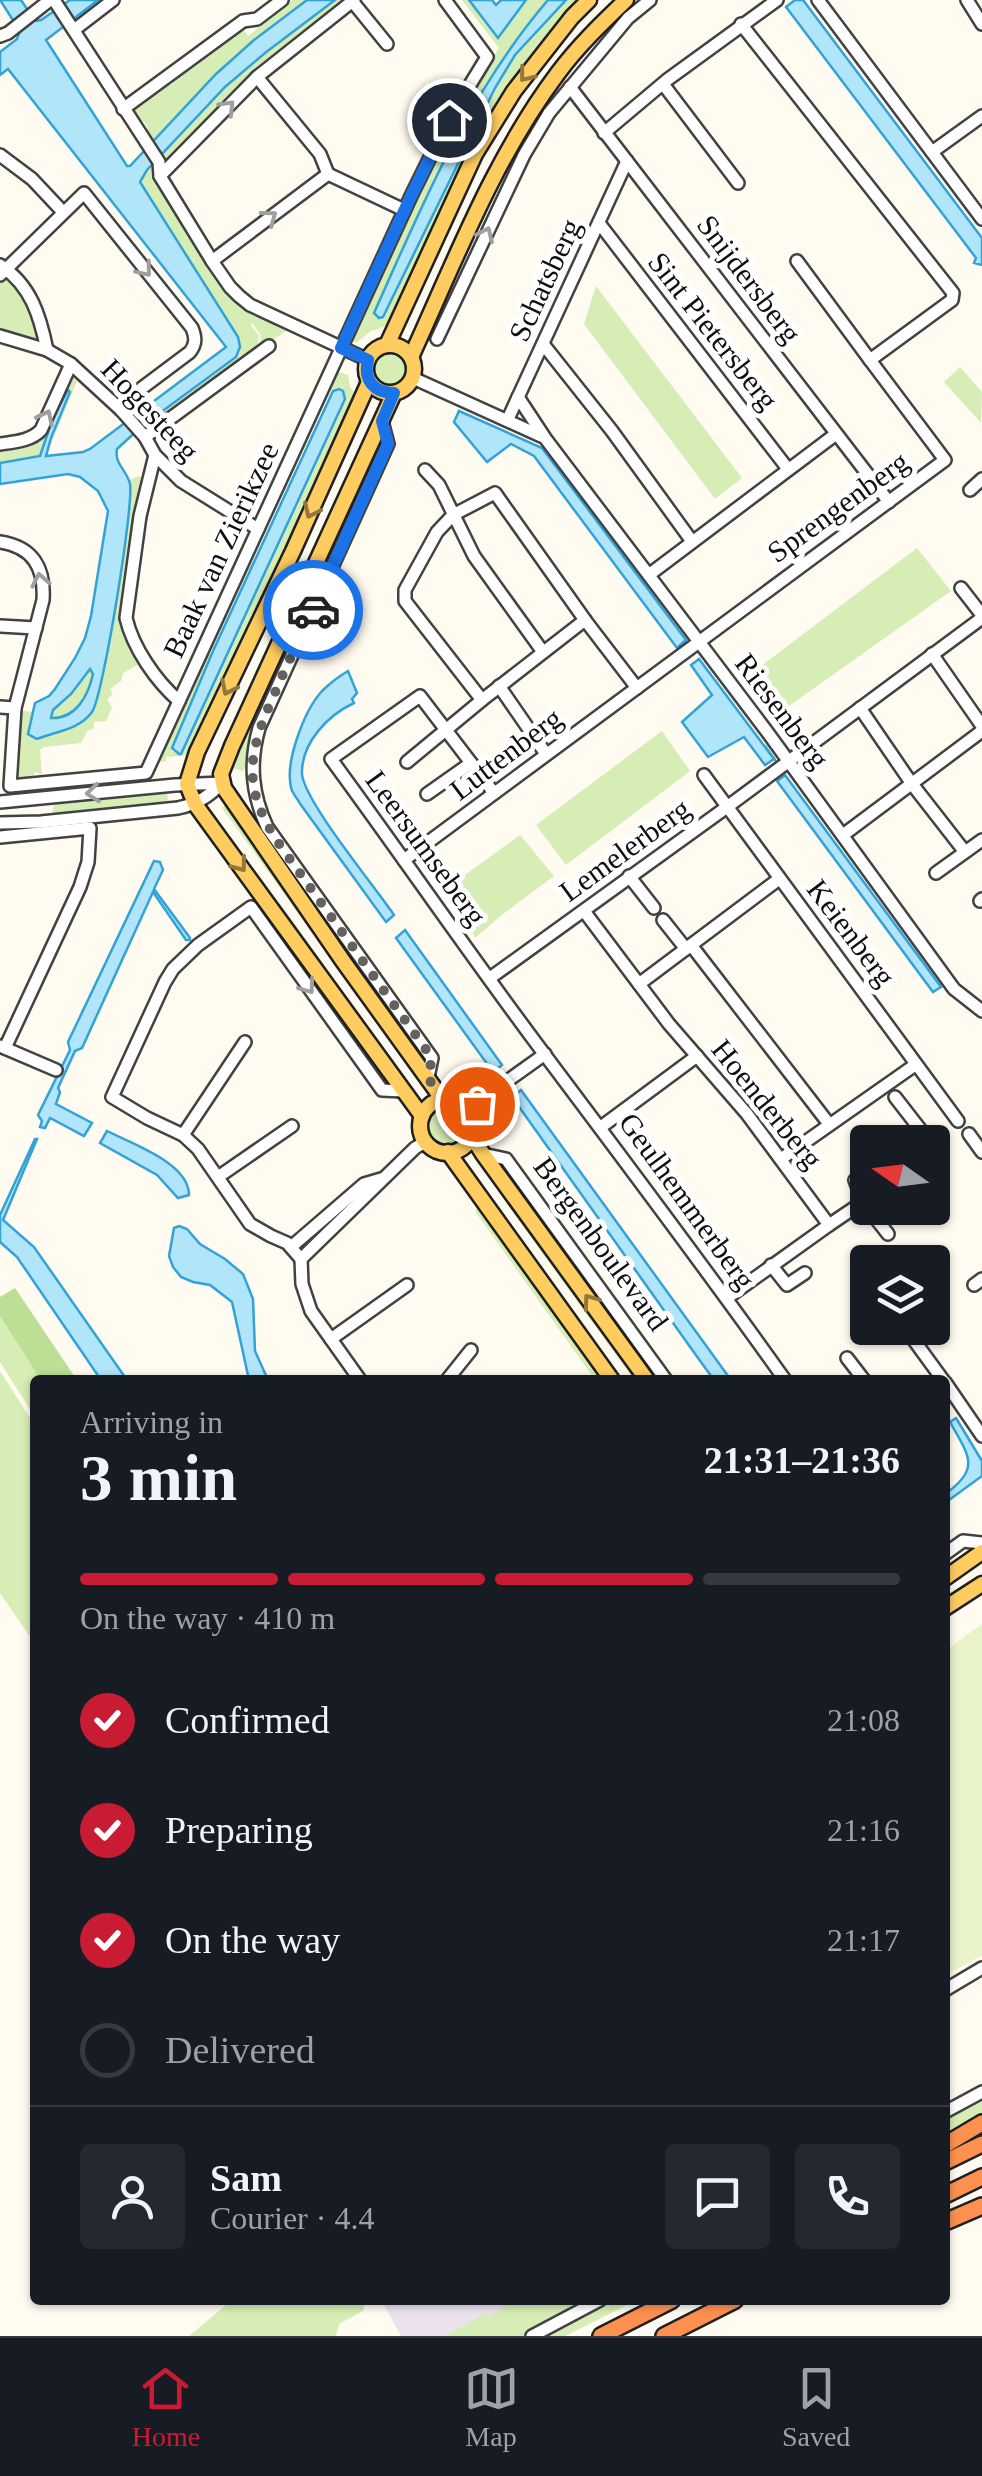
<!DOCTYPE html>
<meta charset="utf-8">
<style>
body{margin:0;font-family:Georgia,serif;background:#242831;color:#f1f3f6;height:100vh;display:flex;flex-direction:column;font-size:38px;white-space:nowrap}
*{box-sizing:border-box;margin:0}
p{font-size:32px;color:#9ea1a6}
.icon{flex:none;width:55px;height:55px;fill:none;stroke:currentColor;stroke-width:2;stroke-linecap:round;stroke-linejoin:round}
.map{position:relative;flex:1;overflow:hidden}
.drawer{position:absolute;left:30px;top:1375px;width:920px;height:930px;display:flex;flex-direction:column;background:#171b24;border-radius:10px;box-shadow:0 2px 8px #0004}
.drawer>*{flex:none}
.needle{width:65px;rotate:284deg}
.buttons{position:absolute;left:850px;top:1125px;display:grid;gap:20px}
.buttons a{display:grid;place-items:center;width:100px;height:100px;border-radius:10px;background:#171b24;box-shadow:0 2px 8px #0004;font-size:50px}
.pin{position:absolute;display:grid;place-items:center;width:85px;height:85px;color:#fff;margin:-42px;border:5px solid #fff;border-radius:50%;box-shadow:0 2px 10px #0007}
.courier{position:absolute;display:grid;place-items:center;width:100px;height:100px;margin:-50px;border:8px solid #1a73e8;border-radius:50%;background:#fff;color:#222;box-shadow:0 2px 12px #0007}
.head em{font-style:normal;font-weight:700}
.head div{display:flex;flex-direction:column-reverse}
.head{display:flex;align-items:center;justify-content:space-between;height:170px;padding:0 50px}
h1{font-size:65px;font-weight:700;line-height:75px}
.bar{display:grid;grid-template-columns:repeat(4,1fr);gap:15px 10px;align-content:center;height:120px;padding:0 50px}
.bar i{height:12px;border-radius:8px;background:#363941}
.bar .on{background:#c91c32}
.bar p{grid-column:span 4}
.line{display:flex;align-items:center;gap:25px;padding:0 50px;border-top:2px solid #363941}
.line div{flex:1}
.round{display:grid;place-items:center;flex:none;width:105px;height:105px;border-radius:10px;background:#242831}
ol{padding:0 50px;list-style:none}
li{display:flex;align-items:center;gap:30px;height:110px}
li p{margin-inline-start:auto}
li .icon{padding:10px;border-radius:50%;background:#c91c32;color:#fff;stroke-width:4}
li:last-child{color:#9ea1a6}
li i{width:55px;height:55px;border:5px solid #363941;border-radius:50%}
.menu{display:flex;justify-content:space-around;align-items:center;height:140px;border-top:2px solid #363941;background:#171b24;font-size:28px;color:#9ea1a6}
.menu a{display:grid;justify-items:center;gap:5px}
.menu .on{color:#c91c32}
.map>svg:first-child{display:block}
</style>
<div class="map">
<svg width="982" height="2336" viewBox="0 0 982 2336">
<rect width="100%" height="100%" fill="#fffbf0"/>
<path fill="#ece2ee" d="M 385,2300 L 535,2300 L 470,2336 L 401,2336 L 384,2305 Z"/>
<g fill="#d7edb6">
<path d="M 292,0 L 307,0 L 234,56 L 151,143 L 144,132 L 148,128 L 144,121 L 139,123 L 134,115 L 135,109 L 168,83 L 171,85 L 174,82 L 173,80 L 240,29 L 243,29 L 248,36 Z"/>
<path d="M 335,0 L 348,0 L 253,72 L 169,160 L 163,159 L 160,156 L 225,87 L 254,61 Z"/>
<path d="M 462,0 L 469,0 L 498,38 L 526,0 L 548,0 C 469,92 423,203 374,312 L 379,318 L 383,316 L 495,88 L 515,55 L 566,0 L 583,0 L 507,94 L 392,324 L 371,331 L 356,343 L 353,341 L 354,336 L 351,334 L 452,121 L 499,48 Z"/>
<path d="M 152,165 L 155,183 L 228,294 L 243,307 L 288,327 L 286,331 L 259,348 L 261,335 L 252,323 L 251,326 L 259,335 L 257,349 L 149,430 L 143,427 L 236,358 L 240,347 L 238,337 L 140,185 L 140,182 Z"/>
<path d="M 4,276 L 8,276 L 28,303 L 40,340 L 38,342 L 0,332 L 0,281 Z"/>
<path d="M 596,286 L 742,478 L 715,499 L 584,324 Z"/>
<circle cx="390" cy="370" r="19"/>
<path d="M 960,367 L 982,392 L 981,423 L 944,382 Z"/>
<path d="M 335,371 L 348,375 L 350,387 L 357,396 L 276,576 L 259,606 L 190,755 L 166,757 L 166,761 L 162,762 L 158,758 L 206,652 L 211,654 L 171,747 L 172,751 L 181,754 L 183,751 L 345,399 L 339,389 L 333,391 L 327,387 Z"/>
<path d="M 73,378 L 77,381 L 46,456 L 69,390 L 53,418 L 40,456 L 0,463 L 0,447 L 37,439 L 64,387 L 68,388 Z"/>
<path d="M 139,476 L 144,478 L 123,610 L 133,648 L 131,651 L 140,664 L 123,673 L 121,681 L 110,689 L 113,694 L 107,699 L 112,708 L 106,721 L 94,722 L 94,729 L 88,730 L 81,743 L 44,747 L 40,750 L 42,775 L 35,772 L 33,777 L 19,779 L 15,776 L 18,710 L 33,712 L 28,734 L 35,738 L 36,742 L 44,736 L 77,726 L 112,630 L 129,480 Z"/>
<path d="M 917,548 L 951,591 L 772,718 L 741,681 Z"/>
<path d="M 90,669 L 93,674 C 88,696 76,719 51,718 L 53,710 L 71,694 L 88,670 Z"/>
<path d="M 266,679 L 274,682 L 254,726 L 246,765 L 243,771 L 227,766 Z"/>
<path d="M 662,731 L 690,771 L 566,865 L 536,825 Z"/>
<path d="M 167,789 L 168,804 L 53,815 C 52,810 54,806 53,800 Z"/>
<path d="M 227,803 L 402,1053 L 394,1046 L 222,808 Z"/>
<path d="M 520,835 L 554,876 L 503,914 L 475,938 L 451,887 L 458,880 Z"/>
<path d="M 244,861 L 254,869 L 292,920 L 394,1062 L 392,1064 L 397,1075 Z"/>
<circle cx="446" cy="1126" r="19"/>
<path d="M 493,1159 L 503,1162 L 658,1380 L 649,1380 Z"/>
<path d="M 497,1183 L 643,1380 L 634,1380 L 497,1190 L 499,1189 Z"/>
<path d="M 479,1206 L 604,1380 L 595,1380 L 475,1211 Z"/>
<path d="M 0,1316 L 42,1380 L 35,1380 L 35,1417 L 0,1362 Z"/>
<path d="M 0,1371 L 35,1426 L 35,1644 L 0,1593 Z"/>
<path d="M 982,2097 L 982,2116 L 945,2137 L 945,2117 Z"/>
<path d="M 232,2300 L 366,2300 L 363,2311 L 339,2324 L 336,2336 L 189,2336 Z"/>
<path d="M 518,2300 L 575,2300 L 574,2308 L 523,2336 L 444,2336 L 484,2314 L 487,2317 Z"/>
<path d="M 610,2300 L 637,2300 L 565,2336 L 543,2336 Z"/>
</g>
<path fill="#bcdf95" d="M 15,1288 L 77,1380 L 41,1380 L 0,1316 L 0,1297 Z"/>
<path fill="#e8f3c9" d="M 982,1624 L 982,1955 L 945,1976 L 945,1651 Z"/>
<g fill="#b1e5fa" stroke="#33a2d7" stroke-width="2.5" fill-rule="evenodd">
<path d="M 0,0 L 21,0 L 35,21 L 41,20 L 70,0 L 98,0 L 46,40 L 127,166 L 130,166 L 216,74 L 254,40 L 307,0 L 335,0 L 265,53 L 225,87 L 147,170 L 140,182 L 238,337 L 240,347 L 236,357 L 141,427 L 117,449 C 114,464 127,470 130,484 C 134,505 103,697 92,712 C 79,730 56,731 37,739 L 28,734 L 35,703 L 49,696 L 55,689 L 75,658 L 85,638 L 91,616 L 108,511 L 98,491 L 80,477 L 68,474 L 0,484 L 0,463 L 40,456 L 53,418 L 68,390 L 70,392 L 51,438 L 46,456 L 83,452 L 90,449 L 226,347 L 8,69 L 0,75 L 0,52 L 17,39 L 20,31 ZM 90,669 L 93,674 C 88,696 76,719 51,718 L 53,710 L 71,694 Z"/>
<path d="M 469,0 L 492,0 L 496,5 L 501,0 L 526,0 L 498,38 Z"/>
<path d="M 548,0 L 566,0 L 515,55 L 495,88 L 383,317 L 379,318 L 374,313 C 423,203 469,92 548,0 Z"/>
<path d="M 795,0 L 803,0 L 982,238 L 982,265 L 974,263 L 976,258 L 786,7 Z"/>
<path d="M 339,389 L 343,391 L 345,399 L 181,754 L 179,754 L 172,748 L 213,651 L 333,391 Z"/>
<path d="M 459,411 L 542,448 L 686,640 L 677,648 L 534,456 L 511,444 L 487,462 L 454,422 Z"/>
<path d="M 699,659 L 774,759 L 765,765 L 744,737 L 708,757 L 682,722 L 712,695 L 691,665 Z"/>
<path d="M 348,671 L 357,693 L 352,699 L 354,703 C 328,715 301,743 302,774 C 304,801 376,888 394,915 L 386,922 L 301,805 C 300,803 293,793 292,791 C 283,765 304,711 322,691 C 330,683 338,677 348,671 Z"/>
<path d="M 785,775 L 941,987 L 933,992 L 777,781 Z"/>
<path d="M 154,861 L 160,862 L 163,870 L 154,889 L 190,938 L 190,940 L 186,940 L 153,892 L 82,1048 L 75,1051 L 58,1088 L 60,1092 L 56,1104 L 92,1123 L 84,1136 L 50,1118 L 45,1128 L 40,1127 L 42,1121 L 38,1115 L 70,1050 L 68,1042 Z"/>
<path d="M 405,930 L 502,1065 L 493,1072 L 396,938 Z"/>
<path d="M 521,1090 L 731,1380 L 714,1380 L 698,1358 L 512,1097 Z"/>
<path d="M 107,1131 C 132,1144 189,1163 189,1195 L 178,1198 L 157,1175 L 100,1143 Z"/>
<path d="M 35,1139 L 37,1139 L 3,1220 L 34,1247 L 127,1380 L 101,1380 L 17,1257 L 0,1242 L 0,1215 Z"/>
<path d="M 179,1226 L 187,1229 L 200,1244 L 225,1259 L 243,1274 L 253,1299 L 255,1351 L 268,1380 L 249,1380 L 232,1302 L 210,1285 L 193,1282 L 181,1277 L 173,1267 L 169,1256 L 174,1228 Z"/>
<path d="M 956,1418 L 982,1461 L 982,1476 L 949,1500 L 945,1508 L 945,1494 C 982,1468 968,1455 950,1422 Z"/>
</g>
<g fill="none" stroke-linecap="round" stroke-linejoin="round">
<path stroke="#33a2d7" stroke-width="2.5" d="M 765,746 L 775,760"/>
<defs>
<g id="minor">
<path d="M 54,0 L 159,162 L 160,176 L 212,261 L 230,287 L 239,296 L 250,305 L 368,360"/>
<path d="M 818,0 L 982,219"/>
<path d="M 967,0 L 982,24"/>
<path d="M 352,1 L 387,44"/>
<path d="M 74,30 L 113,0"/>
<path d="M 0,36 L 8,33 L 50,0"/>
<path d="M 257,77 L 320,154 L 328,174"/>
<path d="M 663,84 L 738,183"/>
<path d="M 570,87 L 889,502"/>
<path d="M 123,109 L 243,21 L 257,19 L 282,0"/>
<path d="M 604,133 L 667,80 L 777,0"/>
<path d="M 932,152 L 982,116"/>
<path d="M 0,155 L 32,179 L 63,212"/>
<path d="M 328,174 L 404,210"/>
<path d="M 160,176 L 257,77 L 354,0"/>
<path d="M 599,223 L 788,469"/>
<path d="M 212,261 L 328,174"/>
<path d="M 797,261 L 870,360"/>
<path d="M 0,265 C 31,285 40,316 47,350"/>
<path d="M 0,275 L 84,193 L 192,328 C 196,338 196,344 190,352 L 142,388 L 121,410"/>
<path d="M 0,336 L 47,350 L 71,364 L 121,410 L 145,437 L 155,455 L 181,481 L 258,529"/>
<path d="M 437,339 L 524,155 L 549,113 L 628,18 L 650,0"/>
<path d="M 543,344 L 612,431 L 691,540"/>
<path d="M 413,378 L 541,436"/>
<path d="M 518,397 L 545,438 L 768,733 L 954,989 L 982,1011"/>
<path d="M 508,419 L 627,161"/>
<path d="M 382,421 L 388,444 L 259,728 C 249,764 252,794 267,827 L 432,1058 L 428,1077"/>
<path d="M 145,437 L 269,346"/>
<path d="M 0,444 C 14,442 31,441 41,430 L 71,364"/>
<path d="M 155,455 L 140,516 L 126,618 C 133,648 156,681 179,701"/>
<path d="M 425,470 L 439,485 L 474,556 L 543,652"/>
<path d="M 970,490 L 982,479"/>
<path d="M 0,542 C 33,547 45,568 43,600 L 15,708 L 10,786 L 146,773 L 412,194 L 449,119 L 487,57 L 445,0"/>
<path d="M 650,574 L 836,434"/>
<path d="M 961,588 L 982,615"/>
<path d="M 0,626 L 36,628"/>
<path d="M 932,654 L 982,726"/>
<path d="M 499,686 L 546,754"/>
<path d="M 482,700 L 405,601 L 405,590 L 437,532 L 453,515 L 495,493 L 585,620 L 637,688"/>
<path d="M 0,707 L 15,708"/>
<path d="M 860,708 L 912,784 L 965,852"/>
<path d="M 407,762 L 482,700 L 585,620"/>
<path d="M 704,775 L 958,1121"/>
<path d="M 494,793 L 420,696 L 331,759 C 403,857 472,958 545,1055 C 626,1163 707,1270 785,1380"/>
<path d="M 427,794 L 471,763"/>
<path d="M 0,802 L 175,785 L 222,783"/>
<path d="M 0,823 L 41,822 L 178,808 C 197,804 208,797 222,783"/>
<path d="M 843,835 L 982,731"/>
<path d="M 0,837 L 90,828 L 88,862 L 80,887 L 5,1048"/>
<path d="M 404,860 L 945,460 L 870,360 L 952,300 L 953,293 L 741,24"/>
<path d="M 936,873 L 982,840"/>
<path d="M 629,876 L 654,908"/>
<path d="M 980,901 L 982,899"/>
<path d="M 584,911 L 669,1024 L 747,1114 L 829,1225 L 863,1202 L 855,1180 L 868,1170"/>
<path d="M 663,920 L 686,949"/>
<path d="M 691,945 L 829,1124"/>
<path d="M 490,978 L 727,807 L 982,618"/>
<path d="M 639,984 L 779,879"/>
<path d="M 0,1046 L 56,1070"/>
<path d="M 895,1097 L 930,1142"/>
<path d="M 468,1109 L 545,1054"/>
<path d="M 601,1127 L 697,1056"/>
<path d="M 969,1134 L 982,1152"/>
<path d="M 183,1135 L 245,1042"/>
<path d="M 900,1142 L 918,1127"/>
<path d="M 483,1154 L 506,1159 L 666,1380"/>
<path d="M 781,1159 L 915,1065"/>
<path d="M 218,1177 L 292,1126"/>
<path d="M 863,1202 L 888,1234"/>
<path d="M 291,1247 L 364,1184 L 381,1179"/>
<path d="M 301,1259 L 287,1243 L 271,1236 L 250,1224 L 198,1149 L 183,1135 L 147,1118 L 112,1097 L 165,982 L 173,969 L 198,945 L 251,907 L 382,1090 L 403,1091"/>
<path d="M 301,1259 L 415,1148 L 425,1142"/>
<path d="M 301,1259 L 302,1284 L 311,1311 L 360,1380"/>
<path d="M 771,1265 L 787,1285 L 805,1273"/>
<path d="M 974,1285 L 982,1279"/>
<path d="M 727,1298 L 829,1225"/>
<path d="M 905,1328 L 943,1380"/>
<path d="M 331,1339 L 407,1285"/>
<path d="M 847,1358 L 864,1380"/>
<path d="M 447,1380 L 471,1350"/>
<path d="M 945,1382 L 982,1436"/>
<path d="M 945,1554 L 963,1541 L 982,1543"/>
<path d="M 945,1990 L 982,1968"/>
<path d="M 945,2112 L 982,2092"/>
<path d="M 532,2336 L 600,2300"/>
</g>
<g id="major">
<circle cx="390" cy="369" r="24"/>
<path d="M 387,345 L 475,154 L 514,91 L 572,17 L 589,0"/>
<path d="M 411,357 C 455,261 494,158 558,73 C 578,46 602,23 626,0"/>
<path d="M 369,382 L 293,551 L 197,752 L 187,784 L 195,804 L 422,1116"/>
<path d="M 394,393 L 232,746 L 221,774 L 224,788 L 343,961 L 443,1100"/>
<circle cx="447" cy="1126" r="27"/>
<path d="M 471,1135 L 483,1154 L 647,1380"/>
<path d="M 448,1152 L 612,1380"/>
<path d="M 945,1578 L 982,1552"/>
<path d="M 945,1608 L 982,1584"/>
</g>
<g id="highway">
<path d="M 945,2145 L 982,2123"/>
<path d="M 945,2162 L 982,2144"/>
<path d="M 945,2195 L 982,2177"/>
<path d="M 945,2222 L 982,2206"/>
<path d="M 601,2336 L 672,2300"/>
<path d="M 664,2336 L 735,2300"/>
</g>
</defs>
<use href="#minor" stroke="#424242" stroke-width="16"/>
<use href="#major" stroke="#202020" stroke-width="19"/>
<use href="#highway" stroke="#202020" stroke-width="20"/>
<use href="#minor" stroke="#fff" stroke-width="11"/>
<use href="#major" stroke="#ffcc60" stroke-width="14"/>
<use href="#highway" stroke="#fe914f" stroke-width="15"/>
</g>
<defs><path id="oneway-chevron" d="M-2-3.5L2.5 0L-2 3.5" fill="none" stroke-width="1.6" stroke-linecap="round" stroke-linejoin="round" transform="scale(2.5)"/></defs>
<g stroke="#93773c">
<use href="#oneway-chevron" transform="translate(526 75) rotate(128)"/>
<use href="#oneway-chevron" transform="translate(311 511) rotate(115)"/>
<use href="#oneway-chevron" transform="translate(228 688) rotate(116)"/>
<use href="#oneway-chevron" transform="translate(240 865) rotate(53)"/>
<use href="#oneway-chevron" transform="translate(590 1301) rotate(-126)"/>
</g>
<g stroke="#9f9f9f">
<use href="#oneway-chevron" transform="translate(228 107) rotate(-46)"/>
<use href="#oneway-chevron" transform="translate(270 217) rotate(-37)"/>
<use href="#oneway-chevron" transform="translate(486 234) rotate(-65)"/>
<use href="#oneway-chevron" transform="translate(145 270) rotate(51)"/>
<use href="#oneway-chevron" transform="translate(46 417) rotate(-64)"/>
<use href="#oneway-chevron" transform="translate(40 580) rotate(-101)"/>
<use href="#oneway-chevron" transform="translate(93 793) rotate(174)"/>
<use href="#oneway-chevron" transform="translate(308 987) rotate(54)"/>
</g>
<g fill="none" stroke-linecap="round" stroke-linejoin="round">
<path stroke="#63625e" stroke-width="10" stroke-dasharray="0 18" d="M 313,610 C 300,638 286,666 274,695 C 246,757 242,790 282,848 L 432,1058 L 428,1078 L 443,1100 L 458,1101 L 468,1109 L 477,1104"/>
<path stroke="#1a73e8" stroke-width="12" d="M 313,610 L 388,444 L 382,421 L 394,393 C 374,393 363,380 368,360 L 341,348 L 412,194 L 449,120"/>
</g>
<g text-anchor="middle" stroke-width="10" stroke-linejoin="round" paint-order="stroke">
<g font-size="30" fill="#0f0f0f" stroke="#fff">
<text transform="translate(749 279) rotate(53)" y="10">Snijdersberg</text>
<text transform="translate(545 280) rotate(-65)" y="10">Schatsberg</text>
<text transform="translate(713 331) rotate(52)" y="10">Sint Pietersberg</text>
<text transform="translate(150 410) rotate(47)" y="10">Hogesteeg</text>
<text transform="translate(838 507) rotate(-36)" y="10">Sprengenberg</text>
<text transform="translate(221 550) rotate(-65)" y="10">Baak van Zierikzee</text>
<text transform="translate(782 711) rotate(53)" y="10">Riesenberg</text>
<text transform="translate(506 754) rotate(-37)" y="10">Luttenberg</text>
<text transform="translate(426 848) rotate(54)" y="10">Leersumseberg</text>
<text transform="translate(625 850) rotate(-36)" y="10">Lemelerberg</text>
<text transform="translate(851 933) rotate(53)" y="10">Keienberg</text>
<text transform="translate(767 1104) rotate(51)" y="10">Hoenderberg</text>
<text transform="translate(687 1201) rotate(54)" y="10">Geulhemmerberg</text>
<text transform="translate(601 1244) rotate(54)" y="10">Bergenboulevard</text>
</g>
</g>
</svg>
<div class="buttons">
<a><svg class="needle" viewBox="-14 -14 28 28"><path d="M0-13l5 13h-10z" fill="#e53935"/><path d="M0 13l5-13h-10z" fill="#9ea1a6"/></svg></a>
<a><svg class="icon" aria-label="layers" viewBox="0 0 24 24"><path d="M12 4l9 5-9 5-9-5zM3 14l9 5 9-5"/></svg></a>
</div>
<div class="pin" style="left:477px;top:1104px;background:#ea580c"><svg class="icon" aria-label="bag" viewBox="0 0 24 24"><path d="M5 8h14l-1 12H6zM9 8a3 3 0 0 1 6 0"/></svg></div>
<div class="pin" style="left:449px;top:120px;background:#1f2937"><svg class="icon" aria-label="home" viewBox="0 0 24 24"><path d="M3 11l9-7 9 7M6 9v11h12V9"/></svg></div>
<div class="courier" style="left:313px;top:610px"><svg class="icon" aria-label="car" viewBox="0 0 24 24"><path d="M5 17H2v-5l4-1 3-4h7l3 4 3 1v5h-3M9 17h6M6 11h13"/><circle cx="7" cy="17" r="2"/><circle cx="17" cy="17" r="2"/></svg></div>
<section class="drawer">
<div class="head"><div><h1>3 min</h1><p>Arriving in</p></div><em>21:31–21:36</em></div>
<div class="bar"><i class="on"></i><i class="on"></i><i class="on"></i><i></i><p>On the way · 410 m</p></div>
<ol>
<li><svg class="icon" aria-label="check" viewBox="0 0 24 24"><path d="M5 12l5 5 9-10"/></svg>Confirmed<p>21:08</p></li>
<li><svg class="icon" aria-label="check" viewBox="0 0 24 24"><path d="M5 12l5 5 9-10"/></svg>Preparing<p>21:16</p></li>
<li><svg class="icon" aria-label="check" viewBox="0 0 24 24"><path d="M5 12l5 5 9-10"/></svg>On the way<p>21:17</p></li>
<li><i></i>Delivered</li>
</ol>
<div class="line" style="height:180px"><a class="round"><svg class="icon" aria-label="person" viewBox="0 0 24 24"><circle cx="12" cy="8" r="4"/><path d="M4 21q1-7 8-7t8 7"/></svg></a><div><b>Sam</b><p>Courier · 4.4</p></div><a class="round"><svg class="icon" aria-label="chat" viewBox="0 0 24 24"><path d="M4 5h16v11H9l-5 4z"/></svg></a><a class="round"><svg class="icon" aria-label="phone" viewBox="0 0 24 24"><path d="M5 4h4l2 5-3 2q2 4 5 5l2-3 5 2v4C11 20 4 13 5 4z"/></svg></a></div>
</section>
</div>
<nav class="menu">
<a class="on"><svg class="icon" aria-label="home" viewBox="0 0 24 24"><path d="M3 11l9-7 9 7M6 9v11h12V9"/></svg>Home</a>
<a><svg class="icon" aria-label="map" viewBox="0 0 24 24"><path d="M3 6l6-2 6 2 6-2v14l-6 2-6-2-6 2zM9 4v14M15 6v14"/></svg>Map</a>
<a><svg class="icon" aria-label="saved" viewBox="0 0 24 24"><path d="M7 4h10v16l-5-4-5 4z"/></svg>Saved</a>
</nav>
